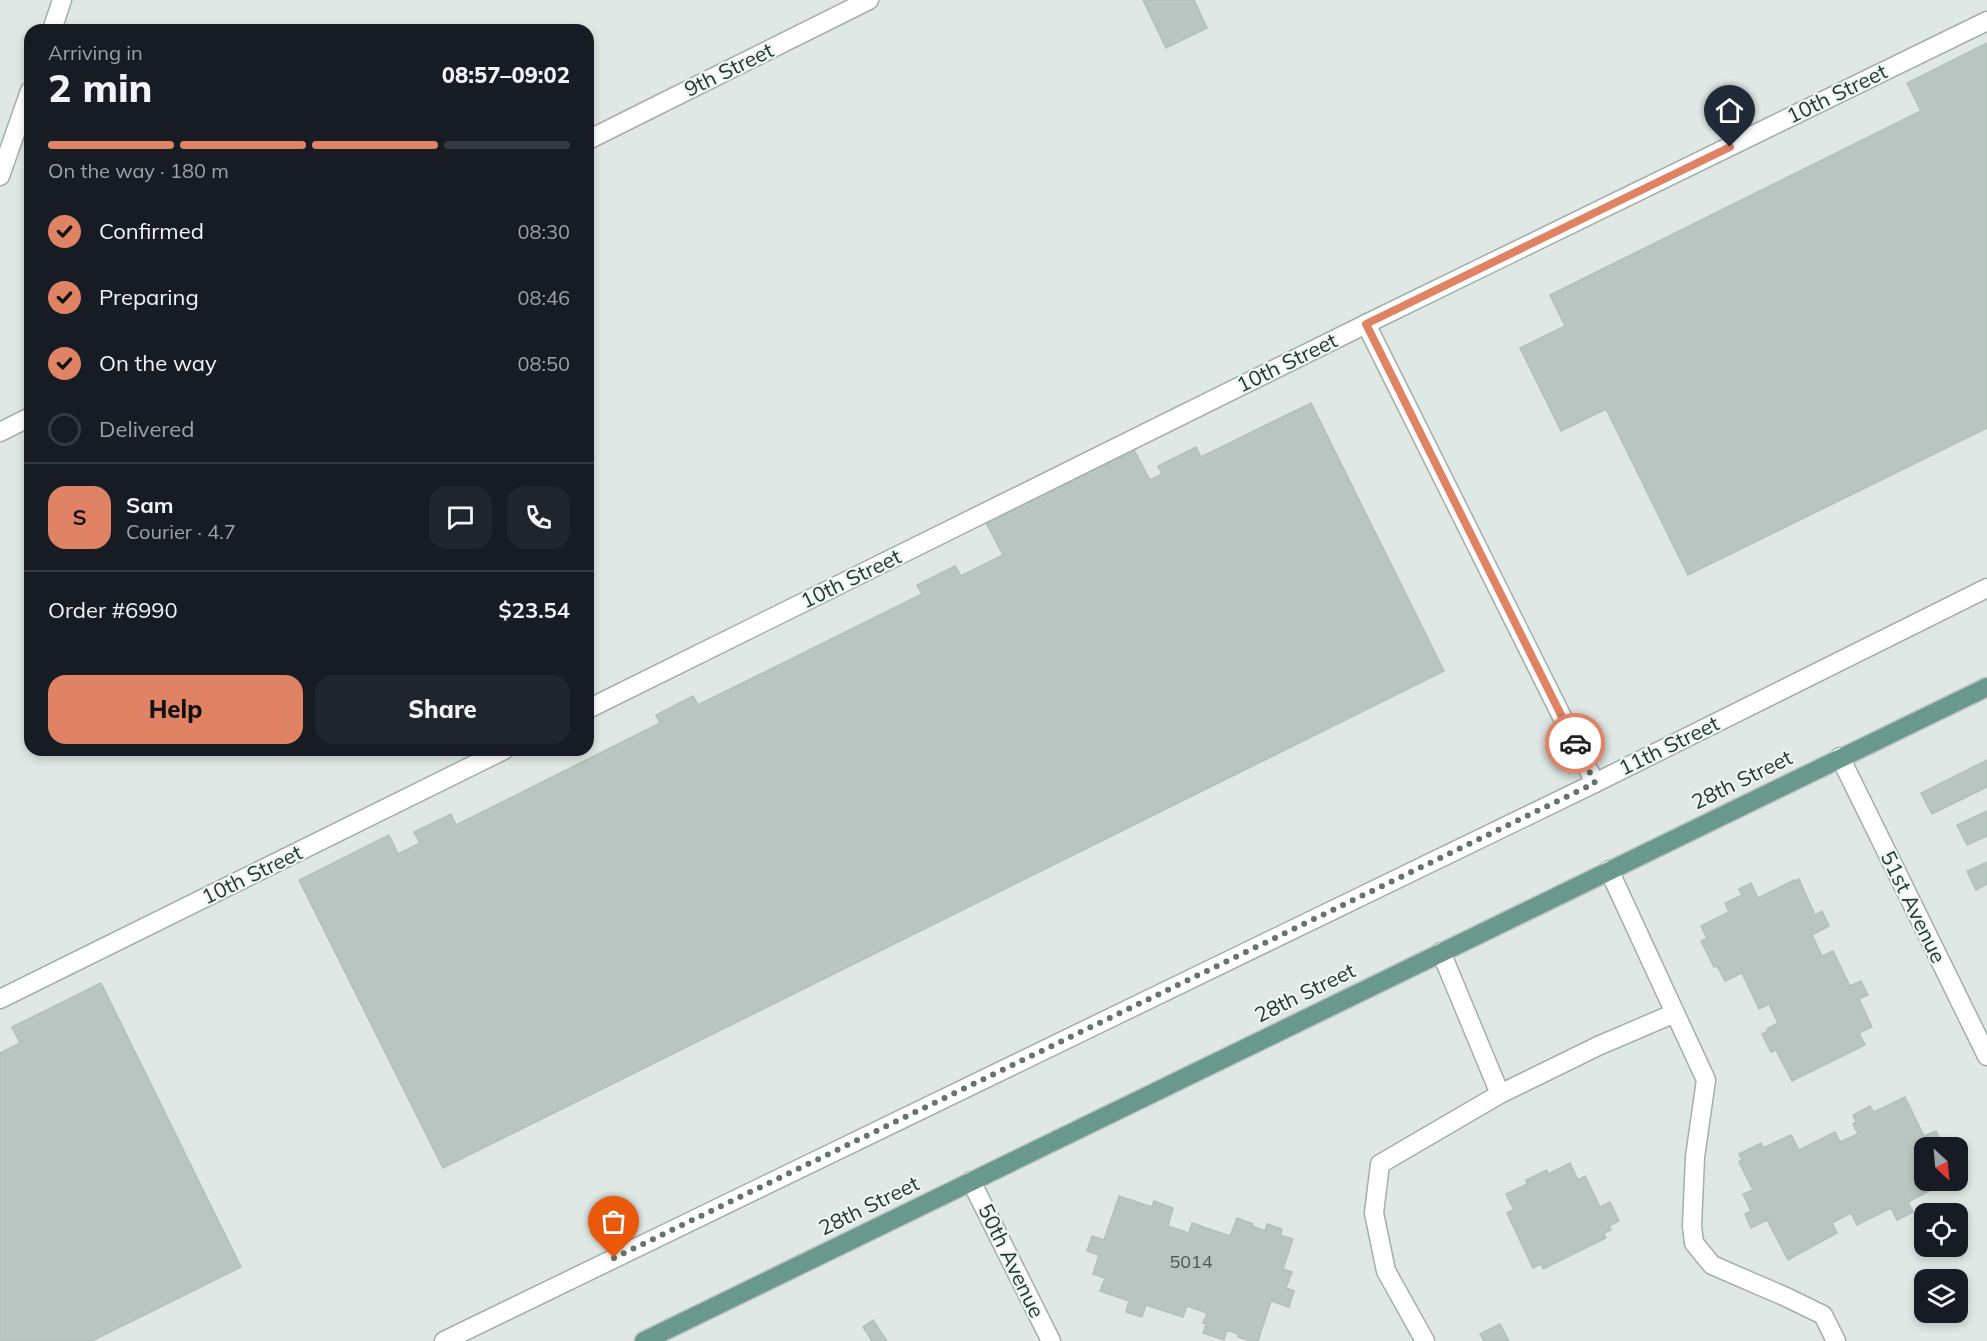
<!DOCTYPE html>
<meta charset="utf-8">
<style>
body{margin:0;font-family:Mulish,sans-serif;background:#20242c;color:#f1f3f6;height:100vh;display:flex;flex-direction:column;font-size:22px;white-space:nowrap}
*{box-sizing:border-box;margin:0}
p{font-size:20px;color:#9ea1a6}
.icon{flex:none;width:33px;height:33px;fill:none;stroke:currentColor;stroke-width:2;stroke-linecap:round;stroke-linejoin:round}
.map{position:relative;flex:1;overflow:hidden}
.sheet{position:absolute;left:24px;top:24px;width:570px;height:732px;display:flex;flex-direction:column;background:#171b24;border-radius:18px;box-shadow:0 3px 9px #0003}
.sheet>*{flex:none}
.needle{width:39px;rotate:154deg}
.controls{position:absolute;left:1914px;top:1137px;display:grid;gap:12px}
.controls a{display:grid;place-items:center;width:54px;height:54px;border-radius:12px;background:#171b24;box-shadow:0 3px 9px #0003;font-size:30px}
.pin{position:absolute;display:grid;place-items:center;width:51px;height:51px;color:#fff;margin:-62px -26px;border-radius:50% 50% 50% 0;rotate:-45deg;box-shadow:0 0 6px #0007}
.pin .icon{rotate:45deg}
.courier{position:absolute;display:grid;place-items:center;width:60px;height:60px;margin:-30px;border:4px solid #e08365;border-radius:50%;background:#fff;color:#222;box-shadow:0 2px 8px #0007}
.summary em{font-style:normal;font-weight:800}
.summary div{display:flex;flex-direction:column-reverse}
.summary{display:flex;align-items:center;justify-content:space-between;height:102px;padding:0 24px}
h1{font-size:39px;font-weight:800;line-height:45px}
.bar{display:grid;grid-template-columns:repeat(4,1fr);gap:9px 6px;align-content:center;height:72px;padding:0 24px}
.bar i{height:8px;border-radius:4px;background:#363941}
.bar .active{background:#e08365}
.bar p{grid-column:span 4}
.line{display:flex;align-items:center;gap:15px;padding:0 24px;border-top:2px solid #363941}
.line div{flex:1}
.round{display:grid;place-items:center;flex:none;width:63px;height:63px;border-radius:18px;background:#20242c}
ol{padding:0 24px;list-style:none}
li{display:flex;align-items:center;gap:18px;height:66px}
li p{margin-inline-start:auto}
li .icon{padding:6px;border-radius:50%;background:#e08365;color:#111;stroke-width:4}
li:last-child{color:#9ea1a6}
li i{width:33px;height:33px;border:3px solid #363941;border-radius:50%}
.button{display:flex;gap:12px;margin-top:auto;padding:12px 24px}
.button a{flex:1;height:69px;border-radius:18px;background:#e08365;color:#111;font-size:24px;font-weight:800;line-height:69px;text-align:center}
.button a+a{background:#20242c;color:#f1f3f6}
.map>svg:first-child{display:block}
</style>
<div class="map">
<svg width="1987" height="1341" viewBox="0 0 1987 1341">
<rect width="100%" height="100%" fill="#dfe8e4"/>
<g fill="#b8c5c0" stroke="#b2c1bb" stroke-width="1.5">
<path d="M 1143,0 L 1194,0 L 1207,28 L 1166,48 Z"/>
<path d="M 1987,43 L 1987,428 L 1688,575 L 1606,409 L 1561,431 L 1520,348 L 1565,326 L 1550,295 L 1921,111 L 1907,83 Z"/>
<path d="M 1311,403 L 1444,671 L 443,1168 L 299,880 L 389,835 L 398,854 L 420,843 L 414,832 L 451,814 L 456,825 L 660,723 L 656,715 L 693,696 L 698,705 L 922,594 L 917,585 L 955,566 L 961,576 L 1003,555 L 984,519 L 1132,446 L 1150,480 L 1162,474 L 1158,466 L 1196,447 L 1201,457 Z"/>
<path d="M 1987,760 L 1987,787 L 1932,814 L 1921,793 Z"/>
<path d="M 1987,811 L 1987,836 L 1967,845 L 1957,825 Z"/>
<path d="M 1987,862 L 1987,884 L 1976,890 L 1967,871 Z"/>
<path d="M 1799,879 L 1815,915 L 1822,911 L 1829,926 L 1812,935 L 1822,956 L 1833,951 L 1850,986 L 1861,981 L 1868,995 L 1859,999 L 1872,1027 L 1859,1033 L 1865,1045 L 1792,1081 L 1776,1050 L 1771,1052 L 1762,1034 L 1768,1031 L 1767,1029 L 1778,1023 L 1769,1004 L 1759,1009 L 1742,973 L 1725,981 L 1717,966 L 1714,967 L 1701,941 L 1707,938 L 1701,926 L 1729,912 L 1725,903 L 1742,895 L 1739,889 L 1751,883 L 1758,898 L 1794,880 L 1795,881 Z"/>
<path d="M 101,983 L 241,1267 L 92,1341 L 0,1341 L 0,1053 L 20,1043 L 12,1027 Z"/>
<path d="M 1905,1097 L 1924,1136 L 1936,1131 L 1944,1146 L 1924,1148 L 1924,1180 L 1931,1180 L 1935,1188 L 1908,1202 L 1913,1212 L 1897,1220 L 1891,1208 L 1857,1225 L 1851,1213 L 1832,1223 L 1837,1233 L 1788,1260 L 1767,1220 L 1751,1228 L 1745,1214 L 1751,1211 L 1743,1194 L 1753,1190 L 1739,1162 L 1742,1160 L 1739,1154 L 1761,1143 L 1763,1148 L 1791,1135 L 1799,1150 L 1835,1132 L 1840,1142 L 1858,1134 L 1853,1124 L 1856,1122 L 1853,1115 L 1870,1106 L 1874,1112 Z"/>
<path d="M 1570,1163 L 1578,1180 L 1585,1176 L 1600,1207 L 1610,1202 L 1619,1221 L 1609,1226 L 1611,1230 L 1604,1233 L 1606,1238 L 1543,1269 L 1541,1264 L 1533,1268 L 1507,1213 L 1514,1210 L 1506,1194 L 1527,1184 L 1526,1180 L 1547,1170 L 1548,1174 Z"/>
<path d="M 1119,1196 L 1152,1207 L 1154,1201 L 1173,1208 L 1168,1226 L 1189,1233 L 1192,1223 L 1230,1236 L 1237,1218 L 1253,1224 L 1252,1226 L 1265,1231 L 1267,1224 L 1282,1229 L 1280,1235 L 1293,1239 L 1283,1269 L 1292,1272 L 1286,1288 L 1294,1291 L 1289,1307 L 1271,1301 L 1258,1341 L 1251,1341 L 1238,1337 L 1238,1334 L 1227,1330 L 1224,1340 L 1203,1333 L 1206,1324 L 1203,1323 L 1207,1313 L 1187,1306 L 1183,1317 L 1146,1305 L 1142,1317 L 1126,1312 L 1129,1301 L 1100,1291 L 1105,1278 L 1093,1274 L 1099,1255 L 1087,1251 L 1092,1236 L 1104,1240 Z"/>
<path d="M 873,1320 L 887,1341 L 872,1341 L 863,1327 Z"/>
<path d="M 1500,1324 L 1509,1341 L 1484,1341 L 1480,1334 Z"/>
</g>
<g fill="none" stroke-linecap="round" stroke-linejoin="round">
<defs>
<g id="minor">
<path d="M 52,30 L 62,0"/>
<path d="M 588,140 L 869,0"/>
<path d="M 0,176 L 30,91"/>
<path d="M 1366,324 L 1595,783"/>
<path d="M 0,432 L 30,417"/>
<path d="M 588,709 L 1366,324 L 1987,21"/>
<path d="M 1840,757 L 1987,1056"/>
<path d="M 1609,870 L 1706,1080 L 1695,1157 L 1692,1226 L 1694,1243 L 1712,1265 L 1786,1297 L 1823,1315 L 1836,1341"/>
<path d="M 1441,952 L 1500,1094"/>
<path d="M 0,999 L 504,750"/>
<path d="M 971,1181 L 1051,1341"/>
<path d="M 444,1341 L 1595,783 L 1987,588"/>
<path d="M 1425,1341 L 1386,1271 L 1374,1213 L 1380,1164 L 1500,1094 L 1598,1046 L 1675,1013"/>
</g>
<path id="major" d="M 644,1341 L 1987,687"/>
</defs>
<use href="#minor" stroke="#a3afaa" stroke-width="21"/>
<use href="#major" stroke="#bdc3c1" stroke-width="21"/>
<use href="#minor" stroke="#fff" stroke-width="18"/>
<use href="#major" stroke="#69988c" stroke-width="18"/>
</g>
<g fill="none" stroke-linecap="round" stroke-linejoin="round">
<path stroke="#64746f" stroke-width="6" stroke-dasharray="0 10.8" d="M 614,1258 L 1595,783 L 1575,743"/>
<path stroke="#e08365" stroke-width="8" d="M 1575,743 L 1366,324 L 1730,147"/>
</g>
<g text-anchor="middle" stroke-width="4.5" stroke-linejoin="round" paint-order="stroke">
<g font-size="18" fill="#485a54">
<text x="1191" y="1268">5014</text>
</g>
<g font-size="21" fill="#223630" stroke="#eff5f2">
<text transform="translate(729 70) rotate(-26)" y="7">9th Street</text>
<text transform="translate(1837 94) rotate(-26)" y="7">10th Street</text>
<text transform="translate(1287 363) rotate(-26)" y="7">10th Street</text>
<text transform="translate(851 579) rotate(-26)" y="7">10th Street</text>
<text transform="translate(1669 746) rotate(-26)" y="7">11th Street</text>
<text transform="translate(1742 780) rotate(-26)" y="7">28th Street</text>
<text transform="translate(252 875) rotate(-26)" y="7">10th Street</text>
<text transform="translate(1913 907) rotate(64)" y="7">51st Avenue</text>
<text transform="translate(1305 993) rotate(-26)" y="7">28th Street</text>
<text transform="translate(869 1206) rotate(-26)" y="7">28th Street</text>
<text transform="translate(1011 1261) rotate(64)" y="7">50th Avenue</text>
</g>
</g>
</svg>
<div class="controls">
<a><svg class="needle" viewBox="-14 -14 28 28"><path d="M0-13l5 13h-10z" fill="#e53935"/><path d="M0 13l5-13h-10z" fill="#9ea1a6"/></svg></a>
<a><svg class="icon" aria-label="locate" viewBox="0 0 24 24"><circle cx="12" cy="12" r="6"/><path d="M12 2v4M12 18v4M2 12h4M18 12h4"/></svg></a>
<a><svg class="icon" aria-label="layers" viewBox="0 0 24 24"><path d="M12 4l9 5-9 5-9-5zM3 14l9 5 9-5"/></svg></a>
</div>
<div class="pin" style="left:614px;top:1258px;background:#ea580c"><svg class="icon" aria-label="bag" viewBox="0 0 24 24"><path d="M5 8h14l-1 12H6zM9 8a3 3 0 0 1 6 0"/></svg></div>
<div class="pin" style="left:1730px;top:147px;background:#1f2937"><svg class="icon" aria-label="home" viewBox="0 0 24 24"><path d="M3 11l9-7 9 7M6 9v11h12V9"/></svg></div>
<div class="courier" style="left:1575px;top:743px"><svg class="icon" aria-label="car" viewBox="0 0 24 24"><path d="M5 17H2v-5l4-1 3-4h7l3 4 3 1v5h-3M9 17h6M6 11h13"/><circle cx="7" cy="17" r="2"/><circle cx="17" cy="17" r="2"/></svg></div>
<section class="sheet">
<div class="summary"><div><h1>2 min</h1><p>Arriving in</p></div><em>08:57–09:02</em></div>
<div class="bar"><i class="active"></i><i class="active"></i><i class="active"></i><i></i><p>On the way · 180 m</p></div>
<ol>
<li><svg class="icon" aria-label="check" viewBox="0 0 24 24"><path d="M5 12l5 5 9-10"/></svg>Confirmed<p>08:30</p></li>
<li><svg class="icon" aria-label="check" viewBox="0 0 24 24"><path d="M5 12l5 5 9-10"/></svg>Preparing<p>08:46</p></li>
<li><svg class="icon" aria-label="check" viewBox="0 0 24 24"><path d="M5 12l5 5 9-10"/></svg>On the way<p>08:50</p></li>
<li><i></i>Delivered</li>
</ol>
<div class="line" style="height:108px"><b class="round" style="background:#e08365;color:#111">S</b><div><b>Sam</b><p>Courier · 4.7</p></div><a class="round"><svg class="icon" aria-label="chat" viewBox="0 0 24 24"><path d="M4 5h16v11H9l-5 4z"/></svg></a><a class="round"><svg class="icon" aria-label="phone" viewBox="0 0 24 24"><path d="M5 4h4l2 5-3 2q2 4 5 5l2-3 5 2v4C11 20 4 13 5 4z"/></svg></a></div>
<div class="line" style="height:78px"><div>Order #6990</div><b>$23.54</b></div>
<div class="button"><a>Help</a><a>Share</a></div>
</section>
</div>
